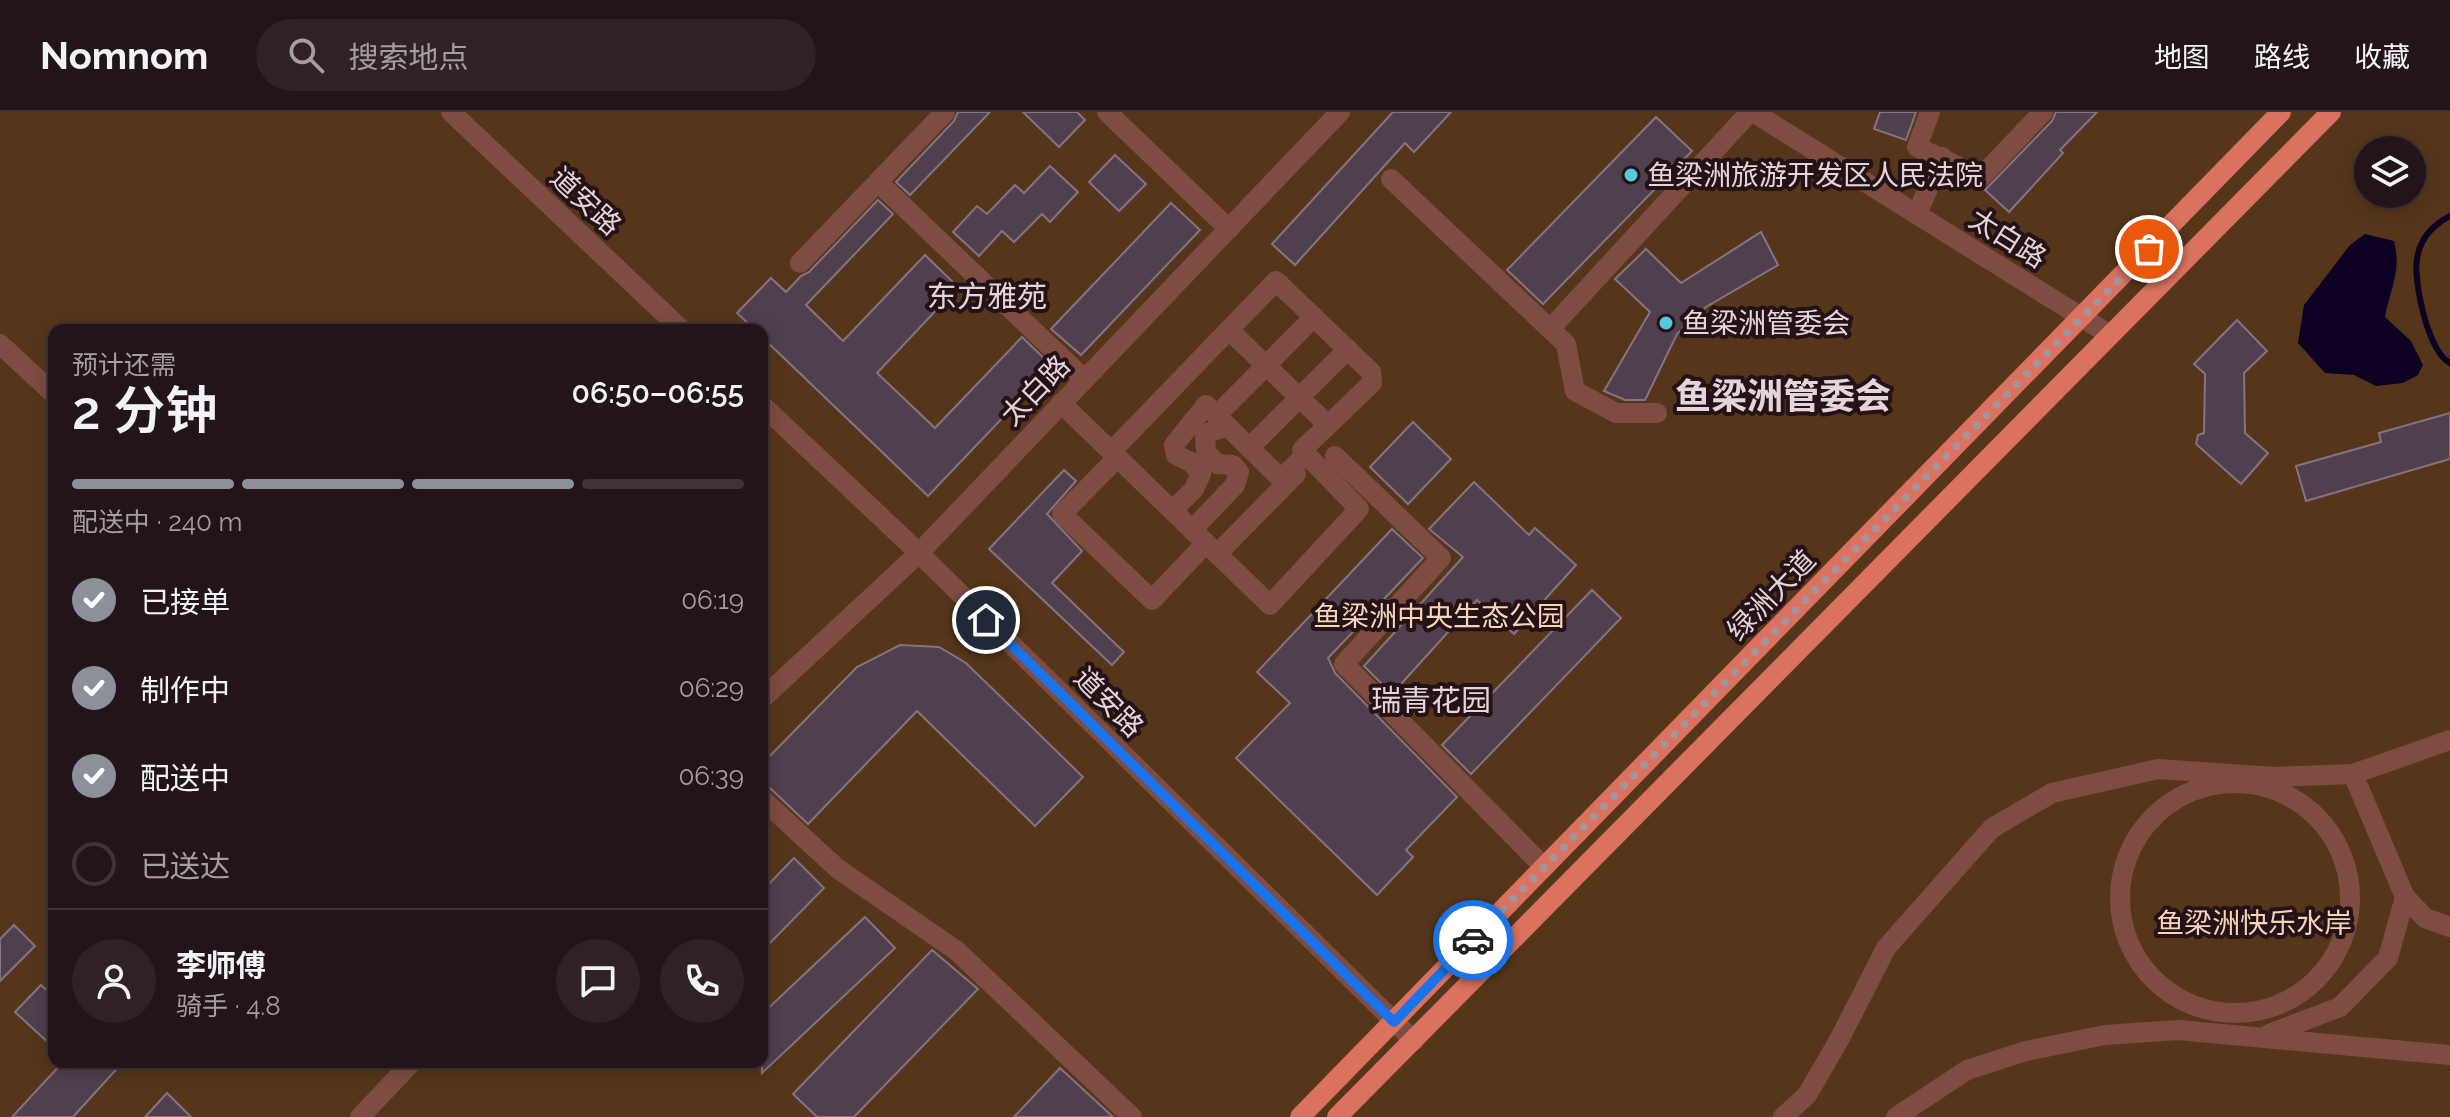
<!DOCTYPE html>
<html lang="zh">
<meta charset="utf-8">
<style>
body{margin:0;font-family:Raleway,"Noto Sans SC",sans-serif;background:#2f2126;color:#f1f3f6;height:100vh;display:flex;flex-direction:column;font-size:30px;white-space:nowrap}
*{box-sizing:border-box;margin:0}
p{font-size:26px;color:#a39ea2}
.icon{flex:none;width:44px;height:44px;fill:none;stroke:currentColor;stroke-width:2;stroke-linecap:round;stroke-linejoin:round}
.map{position:relative;flex:1;overflow:hidden}
.details{position:absolute;left:48px;top:212px;width:720px;height:744px;display:flex;flex-direction:column;background:#231419;border-radius:16px;box-shadow:0 4px 20px #0003,0 0 0 2px #403338}
.details>*{flex:none}
.controls{position:absolute;left:2354px;top:24px;display:grid;gap:16px}
.controls a{display:grid;place-items:center;width:72px;height:72px;border-radius:50%;background:#231419;box-shadow:0 4px 20px #0003,0 0 0 2px #403338;font-size:40px}
.pin{position:absolute;display:grid;place-items:center;width:68px;height:68px;color:#fff;margin:-34px;border:4px solid #fff;border-radius:50%;box-shadow:0 2px 8px #0007}
.courier{position:absolute;display:grid;place-items:center;width:80px;height:80px;margin:-40px;border:6px solid #1a73e8;border-radius:50%;background:#fff;color:#222;box-shadow:0 2px 10px #0007}
.headline em{font-style:normal;font-weight:600}
.headline div{display:flex;flex-direction:column-reverse}
.headline{display:flex;align-items:center;justify-content:space-between;height:136px;padding:0 24px}
h1{font-size:52px;font-weight:600;line-height:60px}
.bar{display:grid;grid-template-columns:repeat(4,1fr);gap:12px 8px;align-content:center;height:96px;padding:0 24px}
.bar i{height:10px;border-radius:6px;background:#403338}
.bar .selected{background:#8c9099}
.bar p{grid-column:span 4}
.line{display:flex;align-items:center;gap:20px;padding:0 24px;border-top:2px solid #403338}
.line div{flex:1}
.round{display:grid;place-items:center;flex:none;width:84px;height:84px;border-radius:42px;background:#2f2126}
ol{padding:0 24px;list-style:none}
li{display:flex;align-items:center;gap:24px;height:88px}
li p{margin-inline-start:auto}
li .icon{padding:8px;border-radius:50%;background:#8c9099;color:#fff;stroke-width:4}
li:last-child{color:#a39ea2}
li i{width:44px;height:44px;border:4px solid #403338;border-radius:50%}
header{display:flex;align-items:center;gap:48px;box-sizing:border-box;height:112px;padding:0 40px;background:#231419;border-bottom:2px solid #403338}
header strong{font-size:38px}
nav{display:flex;gap:44px;margin-inline-start:auto;font-size:28px}
.search{width:560px;height:72px;background:#2f2126;display:flex;align-items:center;gap:20px;box-sizing:border-box;padding:0 28px;border-radius:44px;color:#a39ea2;font-size:30px}
.map>svg:first-child{display:block}
</style>
<header>
<strong>Nomnom</strong>
<div class="search"><svg class="icon" aria-label="search" viewBox="0 0 24 24"><circle cx="10" cy="10" r="6"/><path d="M15 15l6 6"/></svg>搜索地点</div>
<nav><a>地图</a><a>路线</a><a>收藏</a></nav>
</header>
<div class="map">
<svg width="2450" height="1005" viewBox="0 0 2450 1005">
<rect width="100%" height="100%" fill="#2f1b21"/>
<path fill="#55361a" fill-rule="evenodd" d="M 0,0 L 2450,0 L 2450,1005 L 0,1005 ZM 2368,38 L 2412,38 L 2412,82 L 2368,82 ZM 54,218 L 762,218 L 762,950 L 54,950 Z"/>
<path fill="#0e0022" d="M 2365,122 L 2394,129 C 2402,160 2390,176 2385,205 L 2411,229 L 2423,253 L 2418,263 L 2403,271 L 2376,274 L 2354,263 L 2325,261 L 2298,231 L 2304,193 L 2350,133 Z"/>
<g fill="none" stroke-linecap="round" stroke-linejoin="round">
<path stroke="#0e0022" stroke-width="6" d="M 2450,104 C 2433,113 2421,125 2417,146 C 2413,169 2428,240 2450,251"/>
</g>
<g fill="#503f4d" stroke="#857383" stroke-width="2">
<path d="M 958,0 L 990,0 L 910,83 L 896,70 L 954,9 Z"/>
<path d="M 1023,0 L 1077,0 L 1085,8 L 1059,35 Z"/>
<path d="M 1393,0 L 1451,0 L 1414,40 L 1405,31 L 1295,153 L 1272,132 Z"/>
<path d="M 1880,0 L 1916,0 L 1906,28 L 1874,17 Z"/>
<path d="M 2056,0 L 2097,0 L 2060,38 L 2063,41 L 2009,100 L 1985,78 L 2052,9 Z"/>
<path d="M 1656,5 L 1692,39 L 1543,192 L 1507,158 Z"/>
<path d="M 1115,43 L 1146,72 L 1119,99 L 1089,70 Z"/>
<path d="M 1050,54 L 1078,80 L 1050,110 L 1042,102 L 1014,130 L 1002,119 L 979,144 L 953,120 L 977,94 L 987,102 L 1015,73 L 1024,81 Z"/>
<path d="M 878,88 L 893,102 L 806,193 L 843,229 L 925,143 L 958,175 L 877,261 L 935,316 L 1022,225 L 1052,254 L 928,384 L 762,225 L 762,218 L 755,218 L 737,201 L 771,166 L 786,180 L 801,164 L 809,160 Z"/>
<path d="M 1171,91 L 1200,118 L 1081,243 L 1051,217 Z"/>
<path d="M 1761,120 L 1778,153 L 1706,195 L 1677,222 L 1645,288 L 1625,288 L 1604,279 L 1650,200 L 1615,167 L 1646,137 L 1681,171 Z"/>
<path d="M 2237,208 L 2267,239 L 2244,261 L 2245,321 L 2268,341 L 2241,372 L 2196,332 L 2198,323 L 2204,321 L 2205,262 L 2194,252 Z"/>
<path d="M 2450,301 L 2450,347 L 2306,389 L 2296,354 L 2381,330 L 2379,321 Z"/>
<path d="M 1413,310 L 1451,347 L 1408,392 L 1370,355 Z"/>
<path d="M 1064,358 L 1076,369 L 1047,402 L 1082,439 L 1052,471 L 1124,540 L 1112,553 L 989,437 Z"/>
<path d="M 1474,370 L 1529,423 L 1535,416 L 1576,453 L 1514,522 L 1477,488 L 1392,582 L 1364,554 L 1463,445 L 1429,417 Z"/>
<path d="M 1392,417 L 1423,446 L 1328,546 L 1335,561 L 1457,685 L 1406,738 L 1413,745 L 1377,783 L 1236,646 L 1290,591 L 1257,560 Z"/>
<path d="M 1592,478 L 1621,506 L 1471,662 L 1442,633 Z"/>
<path d="M 900,533 L 939,535 L 966,551 L 1083,665 L 1035,714 L 917,599 L 808,712 L 771,677 L 762,674 L 762,652 L 857,555 Z"/>
<path d="M 794,746 L 824,776 L 762,839 L 762,779 Z"/>
<path d="M 865,805 L 895,836 L 762,961 L 762,902 Z"/>
<path d="M 14,813 L 35,834 L 0,869 L 0,827 Z"/>
<path d="M 932,838 L 978,877 L 854,1005 L 817,1005 L 793,982 Z"/>
<path d="M 41,873 L 54,885 L 54,936 L 15,900 Z"/>
<path d="M 63,950 L 123,950 L 73,1005 L 12,1005 Z"/>
<path d="M 1060,956 L 1112,1004 L 1113,1005 L 1014,1005 Z"/>
<path d="M 167,981 L 191,1005 L 145,1005 Z"/>
</g>
<g fill="none" stroke-linecap="round" stroke-linejoin="round">
<g stroke="#7f4c42" stroke-width="20">
<path d="M 451,0 L 682,218"/>
<path d="M 1107,0 L 1229,117"/>
<path d="M 1753,0 L 2110,223"/>
<path d="M 1930,0 L 1917,35 L 1981,65 L 2043,0"/>
<path d="M 1391,67 L 1550,217 L 1750,0"/>
<path d="M 878,70 L 1084,267"/>
<path d="M 1917,102 L 1942,45"/>
<path d="M 800,151 L 945,0"/>
<path d="M 1550,217 L 1566,232 L 1575,279 L 1616,301 L 1657,301"/>
<path d="M 1229,218 L 1328,313"/>
<path d="M 0,232 L 54,282"/>
<path d="M 1061,291 L 1270,493 L 1359,397 L 1302,338 L 1372,271 L 1371,260 L 1276,169 L 1112,339"/>
<path d="M 762,293 L 919,441 L 1414,929"/>
<path d="M 1217,303 L 1314,205"/>
<path d="M 1249,336 L 1348,237"/>
<path d="M 1335,344 L 1441,446 L 1344,552 L 1544,755"/>
<path d="M 1118,345 L 1062,402 L 1152,488 L 1206,431"/>
<path d="M 1173,398 L 1194,377 L 1201,362 L 1191,350 L 1176,343 L 1174,333 L 1206,293 L 1281,367 L 1306,342"/>
<path d="M 1192,418 L 1235,373 L 1239,360 L 1233,353 L 1217,352 L 1206,340 L 1205,322 L 1227,314"/>
<path d="M 1217,442 L 1296,362"/>
<path d="M 762,587 L 919,441 L 1340,0"/>
<path d="M 2353,662 L 2405,785 L 2425,806 L 2450,815"/>
<circle cx="2235" cy="786" r="115"/>
<path d="M 762,687 L 838,757 L 957,839 L 1132,1005"/>
<path d="M 2269,922 L 2340,895 L 2388,846 L 2405,785"/>
<path d="M 360,1005 L 412,950"/>
<path d="M 1783,1005 L 1807,983 L 1839,928 L 1886,836 L 1992,716 L 2052,681 L 2158,657 L 2274,665 L 2353,662 L 2450,628"/>
<path d="M 1896,1005 L 1967,958 L 2026,939 L 2105,923 L 2178,918 L 2450,943"/>
</g>
<g stroke="#db7260" stroke-width="20">
<path d="M 1300,1005 L 2281,0"/>
<path d="M 1337,1005 L 2331,0"/>
</g>
</g>
<g fill="none" stroke-linecap="round" stroke-linejoin="round">
<path stroke="#a49499" stroke-width="8" stroke-dasharray="0 14.4" d="M 1473,828 L 2149,137"/>
<path stroke="#1a73e8" stroke-width="10" d="M 986,508 L 1394,910 L 1473,828"/>
</g>
<g fill="#54cade" stroke="#241217" stroke-width="3">
<circle cx="1631" cy="63" r="8"/>
<circle cx="1666" cy="211" r="8"/>
</g>
<g text-anchor="middle" stroke-width="8" stroke-linejoin="round" paint-order="stroke">
<g font-size="28" fill="#e3d5d9" stroke="#241217" text-anchor="start">
<text x="1647" y="73">鱼梁洲旅游开发区人民法院</text>
<text x="1682" y="221">鱼梁洲管委会</text>
</g>
<g font-size="28" fill="#e3d5d9" stroke="#241217">
<text transform="translate(586 89) rotate(43)" y="10">道安路</text>
<text transform="translate(2008 126) rotate(32)" y="10">太白路</text>
<text transform="translate(1035 278) rotate(-46)" y="10">太白路</text>
<text transform="translate(1771 483) rotate(-46)" y="10">绿洲大道</text>
<text transform="translate(1109 590) rotate(45)" y="10">道安路</text>
</g>
<g font-size="28" fill="#f5d4b9" stroke="#241217">
<text x="1439" y="514">鱼梁洲中央生态公园</text>
<text x="2254" y="821">鱼梁洲快乐水岸</text>
</g>
<g font-size="30" fill="#e3d5d9" stroke="#241217">
<text x="987" y="195">东方雅苑</text>
<text x="1431" y="599">瑞青花园</text>
</g>
<g font-size="36" font-weight="bold" fill="#e3d5d9" stroke="#241217">
<text x="1783" y="297">鱼梁洲管委会</text>
</g>
</g>
</svg>
<div class="controls">
<a><svg class="icon" aria-label="layers" viewBox="0 0 24 24"><path d="M12 4l9 5-9 5-9-5zM3 14l9 5 9-5"/></svg></a>
</div>
<div class="pin" style="left:2149px;top:137px;background:#ea580c"><svg class="icon" aria-label="bag" viewBox="0 0 24 24"><path d="M5 8h14l-1 12H6zM9 8a3 3 0 0 1 6 0"/></svg></div>
<div class="pin" style="left:986px;top:508px;background:#1f2937"><svg class="icon" aria-label="home" viewBox="0 0 24 24"><path d="M3 11l9-7 9 7M6 9v11h12V9"/></svg></div>
<div class="courier" style="left:1473px;top:828px"><svg class="icon" aria-label="car" viewBox="0 0 24 24"><path d="M5 17H2v-5l4-1 3-4h7l3 4 3 1v5h-3M9 17h6M6 11h13"/><circle cx="7" cy="17" r="2"/><circle cx="17" cy="17" r="2"/></svg></div>
<section class="details">
<div class="headline"><div><h1>2 分钟</h1><p>预计还需</p></div><em>06:50–06:55</em></div>
<div class="bar"><i class="selected"></i><i class="selected"></i><i class="selected"></i><i></i><p>配送中 · 240 m</p></div>
<ol>
<li><svg class="icon" aria-label="check" viewBox="0 0 24 24"><path d="M5 12l5 5 9-10"/></svg>已接单<p>06:19</p></li>
<li><svg class="icon" aria-label="check" viewBox="0 0 24 24"><path d="M5 12l5 5 9-10"/></svg>制作中<p>06:29</p></li>
<li><svg class="icon" aria-label="check" viewBox="0 0 24 24"><path d="M5 12l5 5 9-10"/></svg>配送中<p>06:39</p></li>
<li><i></i>已送达</li>
</ol>
<div class="line" style="height:144px"><a class="round"><svg class="icon" aria-label="person" viewBox="0 0 24 24"><circle cx="12" cy="8" r="4"/><path d="M4 21q1-7 8-7t8 7"/></svg></a><div><b>李师傅</b><p>骑手 · 4.8</p></div><a class="round"><svg class="icon" aria-label="chat" viewBox="0 0 24 24"><path d="M4 5h16v11H9l-5 4z"/></svg></a><a class="round"><svg class="icon" aria-label="phone" viewBox="0 0 24 24"><path d="M5 4h4l2 5-3 2q2 4 5 5l2-3 5 2v4C11 20 4 13 5 4z"/></svg></a></div>
</section>
</div>
